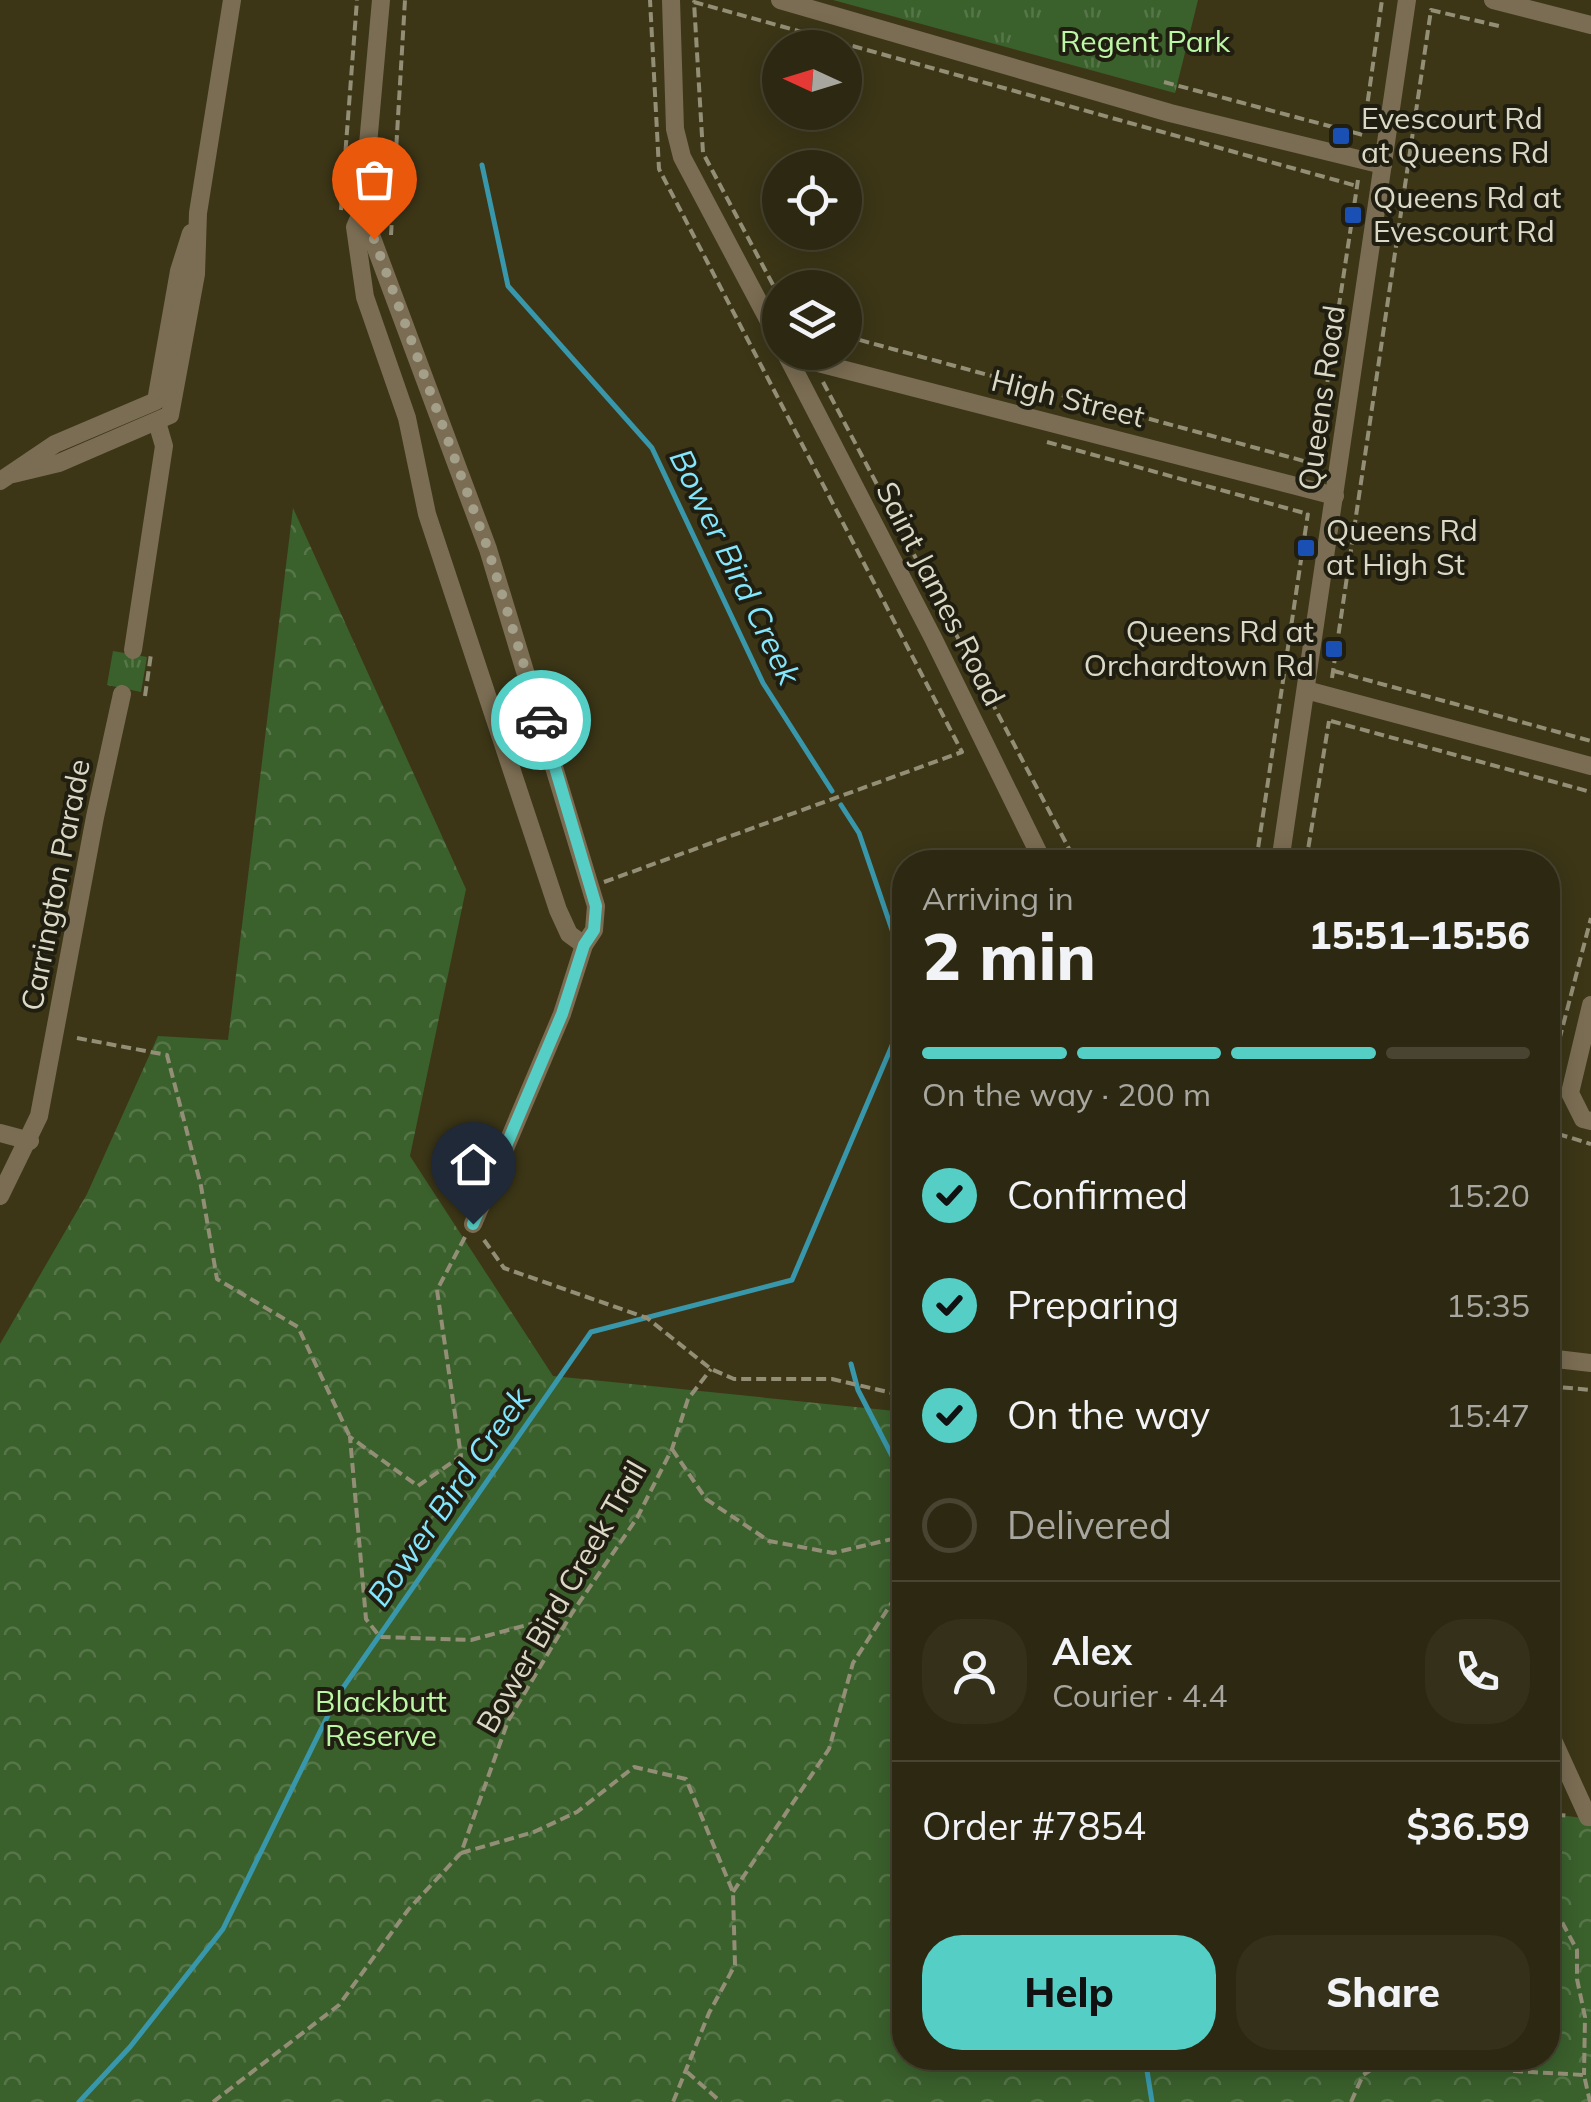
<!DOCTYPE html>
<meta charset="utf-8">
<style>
body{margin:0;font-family:Mulish,sans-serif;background:#35301a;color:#f1f3f6;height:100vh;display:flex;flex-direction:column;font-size:38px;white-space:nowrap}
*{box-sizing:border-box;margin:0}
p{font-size:32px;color:#a7a69f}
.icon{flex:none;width:55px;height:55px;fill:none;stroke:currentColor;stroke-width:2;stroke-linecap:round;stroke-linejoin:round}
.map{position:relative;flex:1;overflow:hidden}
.panel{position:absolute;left:892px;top:850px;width:668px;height:1220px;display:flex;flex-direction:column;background:#2d2811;border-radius:40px;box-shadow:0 5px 25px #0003,0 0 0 2px #484431}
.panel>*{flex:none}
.needle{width:65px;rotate:274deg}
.buttons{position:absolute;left:762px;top:30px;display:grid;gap:20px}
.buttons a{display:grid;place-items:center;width:100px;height:100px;border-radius:50%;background:#2d2811;box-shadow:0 5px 25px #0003,0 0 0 2px #484431;font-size:50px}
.pin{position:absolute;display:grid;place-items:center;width:85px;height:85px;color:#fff;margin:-102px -42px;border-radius:50% 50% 50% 0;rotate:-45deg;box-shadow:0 0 10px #0007}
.pin .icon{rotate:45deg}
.courier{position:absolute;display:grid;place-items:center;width:100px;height:100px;margin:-50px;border:8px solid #55cec5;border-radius:50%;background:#fff;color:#222;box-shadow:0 2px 12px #0007}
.overview em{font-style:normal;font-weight:800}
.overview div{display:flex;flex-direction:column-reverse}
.overview{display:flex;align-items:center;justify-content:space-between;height:170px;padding:0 30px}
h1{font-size:65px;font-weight:800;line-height:75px}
.bar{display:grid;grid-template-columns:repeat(4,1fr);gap:15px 10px;align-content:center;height:120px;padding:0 30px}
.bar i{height:12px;border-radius:8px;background:#484431}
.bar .selected{background:#55cec5}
.bar p{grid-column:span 4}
.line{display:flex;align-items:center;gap:25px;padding:0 30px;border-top:2px solid #484431}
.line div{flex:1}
.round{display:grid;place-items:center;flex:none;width:105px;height:105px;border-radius:40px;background:#35301a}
ol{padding:0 30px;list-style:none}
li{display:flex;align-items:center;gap:30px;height:110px}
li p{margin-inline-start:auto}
li .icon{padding:10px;border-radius:50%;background:#55cec5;color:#111;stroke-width:4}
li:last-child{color:#a7a69f}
li i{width:55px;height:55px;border:5px solid #484431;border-radius:50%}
.button{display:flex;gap:20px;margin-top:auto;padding:20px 30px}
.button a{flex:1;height:115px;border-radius:40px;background:#55cec5;color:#111;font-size:40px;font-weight:800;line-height:115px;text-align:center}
.button a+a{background:#35301a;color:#f1f3f6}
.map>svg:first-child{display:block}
</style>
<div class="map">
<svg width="1591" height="2102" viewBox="0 0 1591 2102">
<defs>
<pattern id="grass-tufts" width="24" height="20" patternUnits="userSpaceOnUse" patternTransform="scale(2.5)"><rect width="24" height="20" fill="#3a602c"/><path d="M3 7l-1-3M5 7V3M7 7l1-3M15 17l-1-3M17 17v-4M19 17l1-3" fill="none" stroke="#567649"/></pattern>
<pattern id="forest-crowns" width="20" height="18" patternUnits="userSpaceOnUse" patternTransform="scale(2.5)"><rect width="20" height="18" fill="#3a602c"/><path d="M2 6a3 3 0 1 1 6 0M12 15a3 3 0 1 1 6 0" fill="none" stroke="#567649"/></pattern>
</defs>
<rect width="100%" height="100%" fill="#3c3617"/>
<g fill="url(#grass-tufts)">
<path d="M 833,0 L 1198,0 L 1175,93 Z"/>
<path d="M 113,651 L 147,657 L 141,692 L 107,685 Z"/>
</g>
<path fill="url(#forest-crowns)" d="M 293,508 L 466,889 L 410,1156 L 553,1376 L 905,1412 L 905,2058 L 1548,2058 L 1548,1802 L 1559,1815 L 1591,1819 L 1591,2102 L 0,2102 L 0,1344 L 87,1194 L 158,1036 L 228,1040 Z"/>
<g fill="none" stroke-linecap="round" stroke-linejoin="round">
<g stroke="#3997ac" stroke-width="5">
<path d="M 482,165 L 508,286 L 652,448 L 763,683 L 832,791"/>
<path d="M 841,805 L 859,833 L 905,968"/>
<path d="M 851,1364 L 858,1390 L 905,1481"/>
<path d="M 1145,2058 L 1152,2102"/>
<path d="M 79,2102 L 130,2047 L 223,1929 L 338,1695 L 591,1332 L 792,1280 L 905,1015"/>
</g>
<g stroke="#938e76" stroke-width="4" stroke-dasharray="10 5" stroke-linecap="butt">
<path d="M 1164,82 L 1363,135 L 1382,0"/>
<path d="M 341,210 L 357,0"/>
<path d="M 391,235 L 405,0"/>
<path d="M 780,298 L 703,153 L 694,2 L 1357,186"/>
<path d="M 845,336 L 1315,464 L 1358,180"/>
<path d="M 823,382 L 1076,862"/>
<path d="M 1047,442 L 1308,514"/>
<path d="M 1334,671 L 1591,741"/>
<path d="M 1332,678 L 1431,10 L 1503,27"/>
<path d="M 145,696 L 151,654"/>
<path d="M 1331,721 L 1591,792"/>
<path d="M 1256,862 L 1308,513"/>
<path d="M 1306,862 L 1329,721"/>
<path d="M 604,882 L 962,752 L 659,169 L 650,0"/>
<path d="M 77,1038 L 167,1055 L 201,1186 L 217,1279 L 298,1327 L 350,1437"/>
<path d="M 1548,1083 L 1591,918"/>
<path d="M 1548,1123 L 1555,1133 L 1591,1144"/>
<path d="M 465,1237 L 437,1290 L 461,1456 L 418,1486 L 350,1437 L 366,1619 L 380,1637 L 471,1640 L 572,1613"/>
<path d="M 484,1240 L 504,1268 L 647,1318 L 711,1369 L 734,1379 L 832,1379 L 905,1396"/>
<path d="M 1548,1386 L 1591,1390"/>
<path d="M 672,1449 L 706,1499 L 769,1541 L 833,1553 L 905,1536"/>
<path d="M 1548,1830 L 1559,1815 L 1570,1816"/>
<path d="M 461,1853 L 534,1832 L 577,1812 L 634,1767 L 686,1779 L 733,1892 L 735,1965 L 709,2013 L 673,2102"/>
<path d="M 733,1892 L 829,1749 L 853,1663 L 905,1582"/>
<path d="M 1548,1896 L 1577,1950 L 1577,1979 L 1585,2017 L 1584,2075"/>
<path d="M 1455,2058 L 1482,2060 L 1513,2071 L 1584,2075 L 1590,2102"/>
<path d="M 687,2072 L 721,2102"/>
<path d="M 213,2102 L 339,2005 L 408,1910 L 461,1853 L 508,1721 L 572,1613 L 637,1518 L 672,1449 L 688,1399 L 711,1369"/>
<path d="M 1351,2102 L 1363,2075 L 1390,2058"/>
</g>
<g stroke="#7b6d53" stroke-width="18">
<path d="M 381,0 L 362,211 L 355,227 L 365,297 L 407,418 L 427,514 L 558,910 L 569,934 L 584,945"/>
<path d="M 671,0 L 675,129 L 682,157 L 780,342"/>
<path d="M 780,0 L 1170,113 L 1383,165"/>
<path d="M 1493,0 L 1591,25"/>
<path d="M 362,211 L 488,549 L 596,906 L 594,930 L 584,945 L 562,1014 L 473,1224"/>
<path d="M 785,352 L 933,638 L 1043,862"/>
<path d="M 787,355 L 1335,496"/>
<path d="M 13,474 L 59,463 L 170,415 L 196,274 L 198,213 L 232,0"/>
<path d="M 0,481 L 55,444 L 156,401 L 179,271 L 191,233"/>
<path d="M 133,650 L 164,446 L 157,422"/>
<path d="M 1306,690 L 1591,766"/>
<path d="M 1280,862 L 1407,0"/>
<path d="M 1591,1005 L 1570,1093 L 1583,1119 L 1591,1121"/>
<path d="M 0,1133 L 30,1141"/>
<path d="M 0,1196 L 39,1116 L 95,817 L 122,694"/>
<path d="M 1548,1358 L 1591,1363"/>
<path d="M 1548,1729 L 1588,1817 L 1591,1817"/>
</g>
</g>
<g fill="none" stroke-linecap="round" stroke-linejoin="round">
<path stroke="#a39f89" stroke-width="10" stroke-dasharray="0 18" d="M 374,239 L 488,549 L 541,720"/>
<path stroke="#55cec5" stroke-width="12" d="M 473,1224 L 562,1014 L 584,945 L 594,930 L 596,906 L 541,720"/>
</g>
<g fill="#1a4fb4" stroke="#201e10" stroke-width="4">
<rect x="1331" y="126" width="20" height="20" rx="5"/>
<rect x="1343" y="205" width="20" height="20" rx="5"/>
<rect x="1296" y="538" width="20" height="20" rx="5"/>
<rect x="1324" y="639" width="20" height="20" rx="5"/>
</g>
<g text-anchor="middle" stroke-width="8" stroke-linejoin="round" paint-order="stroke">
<g font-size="30" fill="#bcf7a6" stroke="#201e10">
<text x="1145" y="52">Regent Park</text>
<text x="381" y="1712">Blackbutt<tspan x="381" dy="34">Reserve</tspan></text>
</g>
<g font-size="30" fill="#dbd8c6" stroke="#201e10" text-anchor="start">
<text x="1361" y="129">Evescourt Rd<tspan x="1361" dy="34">at Queens Rd</tspan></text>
<text x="1373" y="208">Queens Rd at<tspan x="1373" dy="34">Evescourt Rd</tspan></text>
<text x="1326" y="541">Queens Rd<tspan x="1326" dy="34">at High St</tspan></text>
<text x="1314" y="642" text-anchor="end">Queens Rd at<tspan x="1314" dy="34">Orchardtown Rd</tspan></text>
</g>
<g font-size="30" fill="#dbd8c6" stroke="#201e10">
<text transform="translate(1322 398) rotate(-82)" y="10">Queens Road</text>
<text transform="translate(1068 399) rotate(14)" y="10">High Street</text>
<text transform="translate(940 594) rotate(63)" y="10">Saint James Road</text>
<text transform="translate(56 885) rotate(-79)" y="10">Carrington Parade</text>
<text transform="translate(562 1597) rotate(-60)" y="10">Bower Bird Creek Trail</text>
</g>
<g font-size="32" font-style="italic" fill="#84e6fd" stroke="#201e10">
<text transform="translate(735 567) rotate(64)" y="11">Bower Bird Creek</text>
<text transform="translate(449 1497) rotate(-55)" y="11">Bower Bird Creek</text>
</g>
</g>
</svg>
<div class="buttons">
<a><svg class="needle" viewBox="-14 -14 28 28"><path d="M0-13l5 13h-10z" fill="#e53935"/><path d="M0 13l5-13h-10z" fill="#a7a69f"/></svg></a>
<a><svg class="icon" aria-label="locate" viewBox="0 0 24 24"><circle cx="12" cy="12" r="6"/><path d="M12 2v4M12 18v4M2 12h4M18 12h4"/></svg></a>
<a><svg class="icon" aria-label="layers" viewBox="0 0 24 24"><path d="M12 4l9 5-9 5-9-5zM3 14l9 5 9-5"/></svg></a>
</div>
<div class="pin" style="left:374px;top:239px;background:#ea580c"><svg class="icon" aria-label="bag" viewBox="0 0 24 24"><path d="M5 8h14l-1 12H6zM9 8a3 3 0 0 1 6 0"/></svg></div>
<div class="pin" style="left:473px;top:1224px;background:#1f2937"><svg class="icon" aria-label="home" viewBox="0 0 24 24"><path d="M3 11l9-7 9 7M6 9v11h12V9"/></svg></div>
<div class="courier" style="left:541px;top:720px"><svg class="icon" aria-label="car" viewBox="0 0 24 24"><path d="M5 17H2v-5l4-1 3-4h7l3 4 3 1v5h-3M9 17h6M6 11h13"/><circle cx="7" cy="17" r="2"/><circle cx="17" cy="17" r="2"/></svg></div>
<section class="panel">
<div class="overview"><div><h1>2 min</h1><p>Arriving in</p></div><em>15:51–15:56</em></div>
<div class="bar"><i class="selected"></i><i class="selected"></i><i class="selected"></i><i></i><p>On the way · 200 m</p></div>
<ol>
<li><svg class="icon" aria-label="check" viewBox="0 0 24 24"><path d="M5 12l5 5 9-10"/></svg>Confirmed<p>15:20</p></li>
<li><svg class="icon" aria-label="check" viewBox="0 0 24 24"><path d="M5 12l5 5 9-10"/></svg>Preparing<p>15:35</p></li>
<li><svg class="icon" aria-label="check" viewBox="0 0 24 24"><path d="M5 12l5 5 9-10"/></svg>On the way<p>15:47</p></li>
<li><i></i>Delivered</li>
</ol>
<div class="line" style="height:180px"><a class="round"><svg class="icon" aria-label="person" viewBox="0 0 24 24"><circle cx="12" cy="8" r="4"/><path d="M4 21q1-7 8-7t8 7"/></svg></a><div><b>Alex</b><p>Courier · 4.4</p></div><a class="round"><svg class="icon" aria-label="phone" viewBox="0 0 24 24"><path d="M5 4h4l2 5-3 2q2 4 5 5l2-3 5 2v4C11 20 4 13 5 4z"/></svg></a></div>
<div class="line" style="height:130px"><div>Order #7854</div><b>$36.59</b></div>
<div class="button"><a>Help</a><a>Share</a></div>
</section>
</div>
